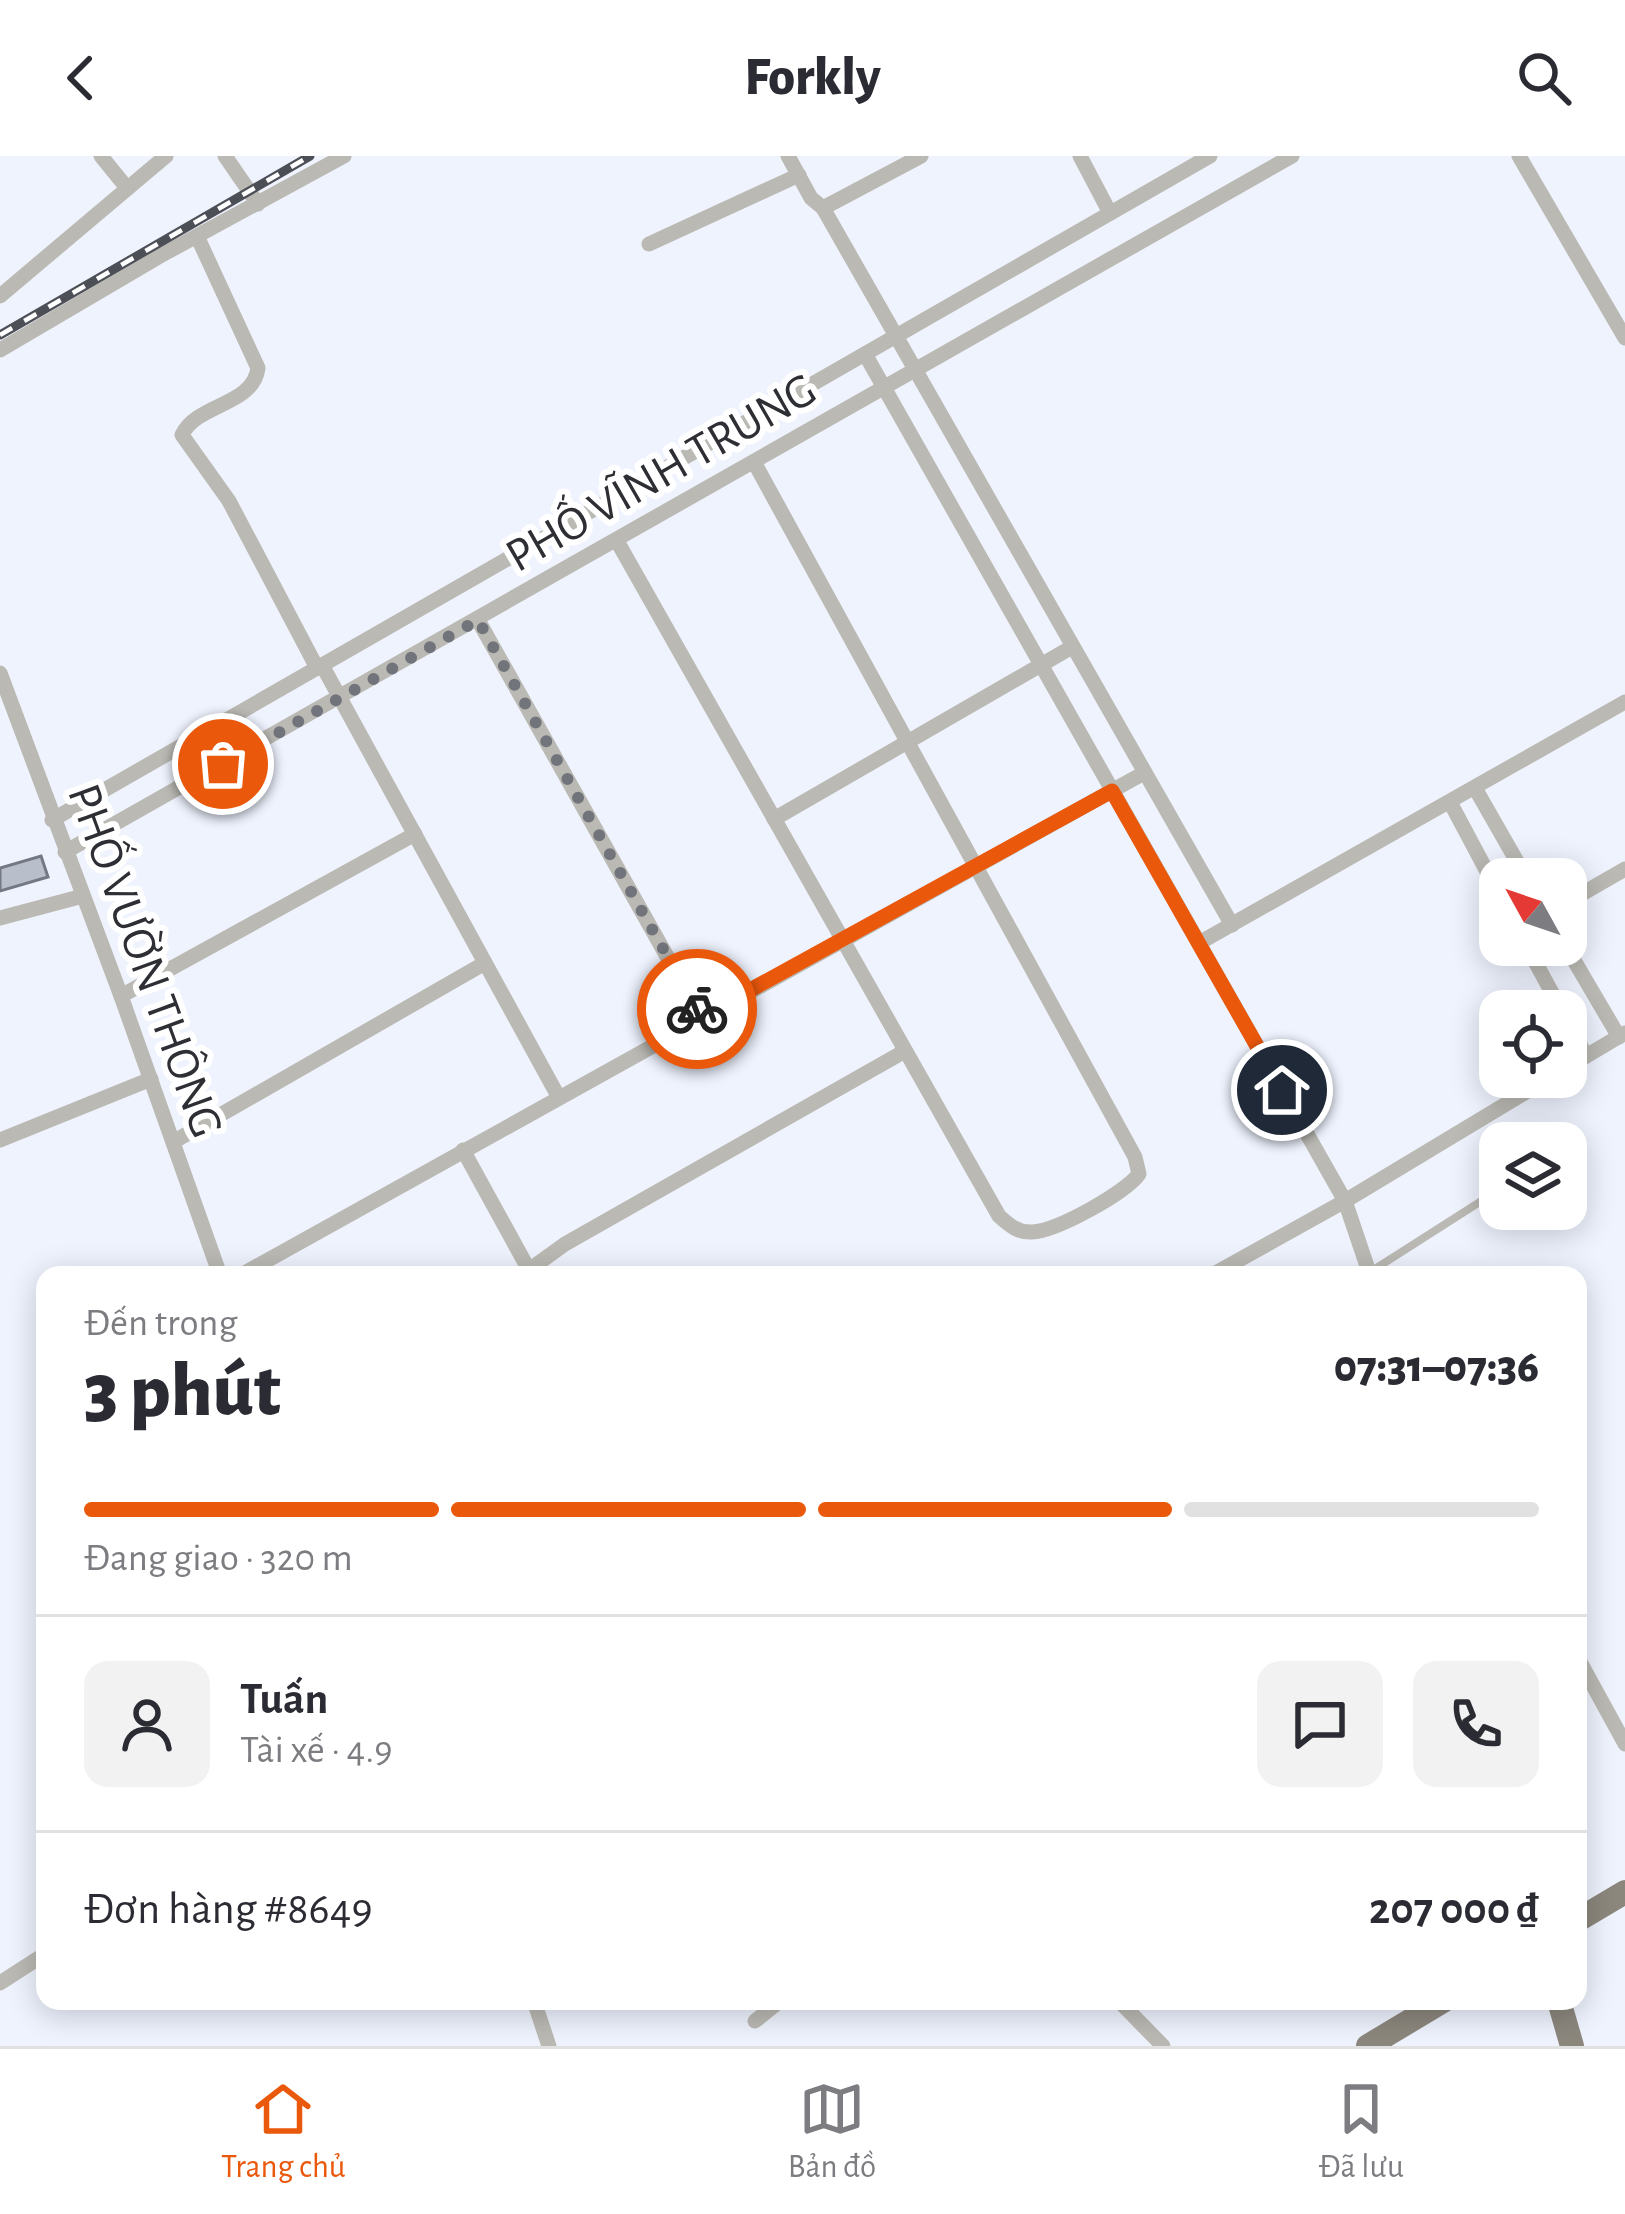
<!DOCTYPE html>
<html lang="vi">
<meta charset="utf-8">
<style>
body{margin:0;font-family:"Alegreya Sans",sans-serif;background:#f2f2f3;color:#2b2b33;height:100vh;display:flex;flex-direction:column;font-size:45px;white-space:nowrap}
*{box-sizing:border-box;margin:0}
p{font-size:39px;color:#7c7c81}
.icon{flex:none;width:66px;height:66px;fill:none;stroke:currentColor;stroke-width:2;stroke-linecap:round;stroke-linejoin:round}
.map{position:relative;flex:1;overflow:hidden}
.drawer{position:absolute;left:36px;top:1110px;width:1551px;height:744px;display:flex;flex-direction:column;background:#fff;border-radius:24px;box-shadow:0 6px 30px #0003}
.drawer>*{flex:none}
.needle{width:78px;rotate:310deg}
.buttons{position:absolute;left:1479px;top:702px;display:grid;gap:24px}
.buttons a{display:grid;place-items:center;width:108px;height:108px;border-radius:24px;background:#fff;box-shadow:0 6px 30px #0003;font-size:60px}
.pin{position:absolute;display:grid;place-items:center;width:102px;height:102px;color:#fff;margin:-51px;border:6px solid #fff;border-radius:50%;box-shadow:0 3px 12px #0007}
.courier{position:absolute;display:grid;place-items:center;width:120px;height:120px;margin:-60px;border:9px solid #ea580c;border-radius:50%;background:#fff;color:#222;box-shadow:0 3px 15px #0007}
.overview em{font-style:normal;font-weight:800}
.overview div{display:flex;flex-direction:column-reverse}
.overview{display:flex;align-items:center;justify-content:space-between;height:204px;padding:0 48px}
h1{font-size:78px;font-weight:800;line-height:90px}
.bar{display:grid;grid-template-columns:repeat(4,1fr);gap:18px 12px;align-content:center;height:144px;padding:0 48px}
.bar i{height:15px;border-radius:9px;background:#e1e1e2}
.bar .active{background:#ea580c}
.bar p{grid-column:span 4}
.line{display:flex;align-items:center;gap:30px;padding:0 48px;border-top:3px solid #e1e1e2}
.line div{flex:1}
.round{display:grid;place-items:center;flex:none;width:126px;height:126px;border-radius:24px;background:#f2f2f3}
header{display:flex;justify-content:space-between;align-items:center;height:156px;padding:0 48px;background:#fff;font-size:54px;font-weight:800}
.tabs{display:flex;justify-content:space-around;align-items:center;height:168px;border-top:3px solid #e1e1e2;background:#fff;font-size:33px;color:#7c7c81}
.tabs a{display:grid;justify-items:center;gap:6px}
.tabs .active{color:#ea580c}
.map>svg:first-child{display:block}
</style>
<header><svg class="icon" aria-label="back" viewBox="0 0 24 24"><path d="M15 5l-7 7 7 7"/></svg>Forkly<svg class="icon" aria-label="search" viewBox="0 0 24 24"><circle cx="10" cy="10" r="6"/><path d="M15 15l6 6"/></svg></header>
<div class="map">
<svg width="1625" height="1890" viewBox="0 0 1625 1890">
<rect width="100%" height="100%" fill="#eef3fe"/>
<path fill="#b9becb" stroke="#737884" stroke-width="3" d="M 41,700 L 48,721 L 0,735 L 0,712 Z"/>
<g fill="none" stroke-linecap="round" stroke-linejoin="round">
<path stroke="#bbb9b3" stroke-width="8" d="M 1370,1116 L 1497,1035"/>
<g stroke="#bbb9b3" stroke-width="15">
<path d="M 101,0 L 127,32"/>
<path d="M 225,0 L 258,48"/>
<path d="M 788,0 L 811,42 L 823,52 L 921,0"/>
<path d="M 1080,0 L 1110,57"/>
<path d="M 1519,0 L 1625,182"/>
<path d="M 823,52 L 1232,769"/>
<path d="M 197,80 L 258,212 C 253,250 197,247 182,279 L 229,345 L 317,512"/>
<path d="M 649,88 L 799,19"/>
<path d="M 0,140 L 166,0"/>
<path d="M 0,194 L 160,100 L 344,0"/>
<path d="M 865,198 L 1345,1045 L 1370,1119"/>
<path d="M 617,385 L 999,1060 C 1009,1069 1018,1077 1032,1076 C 1057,1075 1125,1037 1139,1018 L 1135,1001 L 754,306"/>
<path d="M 478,464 L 701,861"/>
<path d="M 322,509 L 558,940"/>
<path d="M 0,517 L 121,840 L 220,1119"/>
<path d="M 1475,632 L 1527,723"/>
<path d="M 1450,646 L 1500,740"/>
<path d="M 774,663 L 1072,491"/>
<path d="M 52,664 L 1210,0"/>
<path d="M 65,696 L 1292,0"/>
<path d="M 1566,747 L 1625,713"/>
<path d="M 0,762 L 83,740"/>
<path d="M 1199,787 L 1625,546"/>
<path d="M 1526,789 L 1562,855"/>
<path d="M 1565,789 L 1619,881"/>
<path d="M 121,840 L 415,678"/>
<path d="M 1566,862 L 1586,900"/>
<path d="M 1566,912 L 1625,877"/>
<path d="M 0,984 L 151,923"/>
<path d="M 173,986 L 485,807"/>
<path d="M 463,994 L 529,1114"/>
<path d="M 241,1119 L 1144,617"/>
<path d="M 522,1119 L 565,1088 L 905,895"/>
<path d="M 1212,1119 L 1345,1045 L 1551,921"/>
<path d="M 1578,1502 L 1625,1588"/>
<path d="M 0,1827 L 45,1798"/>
<path d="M 534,1845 L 549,1890"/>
<path d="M 1119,1845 L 1163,1890"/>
<path d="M 755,1865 L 780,1845"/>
</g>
<g stroke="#8c877d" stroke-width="24">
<path d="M 1578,1764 L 1625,1736"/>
<path d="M 1559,1845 L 1572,1890"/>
<path d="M 1368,1890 L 1443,1845"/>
</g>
<defs>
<path id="rail" d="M 0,179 L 310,0"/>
</defs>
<use href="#rail" stroke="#4c4f55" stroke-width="9"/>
<use href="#rail" stroke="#fff" stroke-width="4.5" stroke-dasharray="14" stroke-linecap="butt"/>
</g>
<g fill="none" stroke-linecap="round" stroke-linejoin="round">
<path stroke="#71747b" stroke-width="12" stroke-dasharray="0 21.6" d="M 223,608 L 478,464 L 697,853"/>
<path stroke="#ea580c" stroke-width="15" d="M 697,853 L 701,861 L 1112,635 L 1282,934"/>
</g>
<g text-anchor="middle" stroke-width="12" stroke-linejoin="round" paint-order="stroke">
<g font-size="48" fill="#2d2f34" stroke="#fff">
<text transform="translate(660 315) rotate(-30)" y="17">PHỐ VĨNH TRUNG</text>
<text transform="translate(147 804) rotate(70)" y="17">PHỐ VƯỜN THÔNG</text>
</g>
</g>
</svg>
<div class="buttons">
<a><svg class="needle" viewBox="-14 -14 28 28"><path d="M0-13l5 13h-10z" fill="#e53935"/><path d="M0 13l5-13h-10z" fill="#7c7c81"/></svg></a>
<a><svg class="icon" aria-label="locate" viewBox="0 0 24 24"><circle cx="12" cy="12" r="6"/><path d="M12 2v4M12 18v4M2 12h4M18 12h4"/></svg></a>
<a><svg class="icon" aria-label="layers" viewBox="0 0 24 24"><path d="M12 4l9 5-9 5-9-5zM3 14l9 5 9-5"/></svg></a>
</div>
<div class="pin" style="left:223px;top:608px;background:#ea580c"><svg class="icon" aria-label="bag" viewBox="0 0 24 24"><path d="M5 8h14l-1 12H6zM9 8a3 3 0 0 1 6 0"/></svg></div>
<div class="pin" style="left:1282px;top:934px;background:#1f2937"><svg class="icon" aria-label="home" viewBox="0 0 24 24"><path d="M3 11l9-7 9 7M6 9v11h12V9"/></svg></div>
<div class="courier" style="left:697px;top:853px"><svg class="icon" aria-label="bike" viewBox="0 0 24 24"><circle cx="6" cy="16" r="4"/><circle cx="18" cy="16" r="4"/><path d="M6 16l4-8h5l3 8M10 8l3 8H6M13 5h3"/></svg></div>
<section class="drawer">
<div class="overview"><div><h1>3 phút</h1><p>Đến trong</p></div><em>07:31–07:36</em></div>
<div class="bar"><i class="active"></i><i class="active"></i><i class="active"></i><i></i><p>Đang giao · 320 m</p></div>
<div class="line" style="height:216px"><a class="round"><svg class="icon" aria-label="person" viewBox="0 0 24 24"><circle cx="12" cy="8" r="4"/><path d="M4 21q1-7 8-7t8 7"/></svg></a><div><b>Tuấn</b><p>Tài xế · 4.9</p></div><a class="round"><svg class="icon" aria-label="chat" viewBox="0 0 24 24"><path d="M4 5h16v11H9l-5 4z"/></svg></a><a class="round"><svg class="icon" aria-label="phone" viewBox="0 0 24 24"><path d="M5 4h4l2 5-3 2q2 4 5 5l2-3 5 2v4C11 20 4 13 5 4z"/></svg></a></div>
<div class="line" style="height:156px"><div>Đơn hàng #8649</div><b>207 000 ₫</b></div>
</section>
</div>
<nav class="tabs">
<a class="active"><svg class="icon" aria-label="home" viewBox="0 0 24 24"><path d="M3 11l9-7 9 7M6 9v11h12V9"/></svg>Trang chủ</a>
<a><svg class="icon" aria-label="map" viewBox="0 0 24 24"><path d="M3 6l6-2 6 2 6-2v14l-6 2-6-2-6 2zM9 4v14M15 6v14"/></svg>Bản đồ</a>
<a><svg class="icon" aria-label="saved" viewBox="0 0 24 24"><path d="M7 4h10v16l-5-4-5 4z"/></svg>Đã lưu</a>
</nav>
